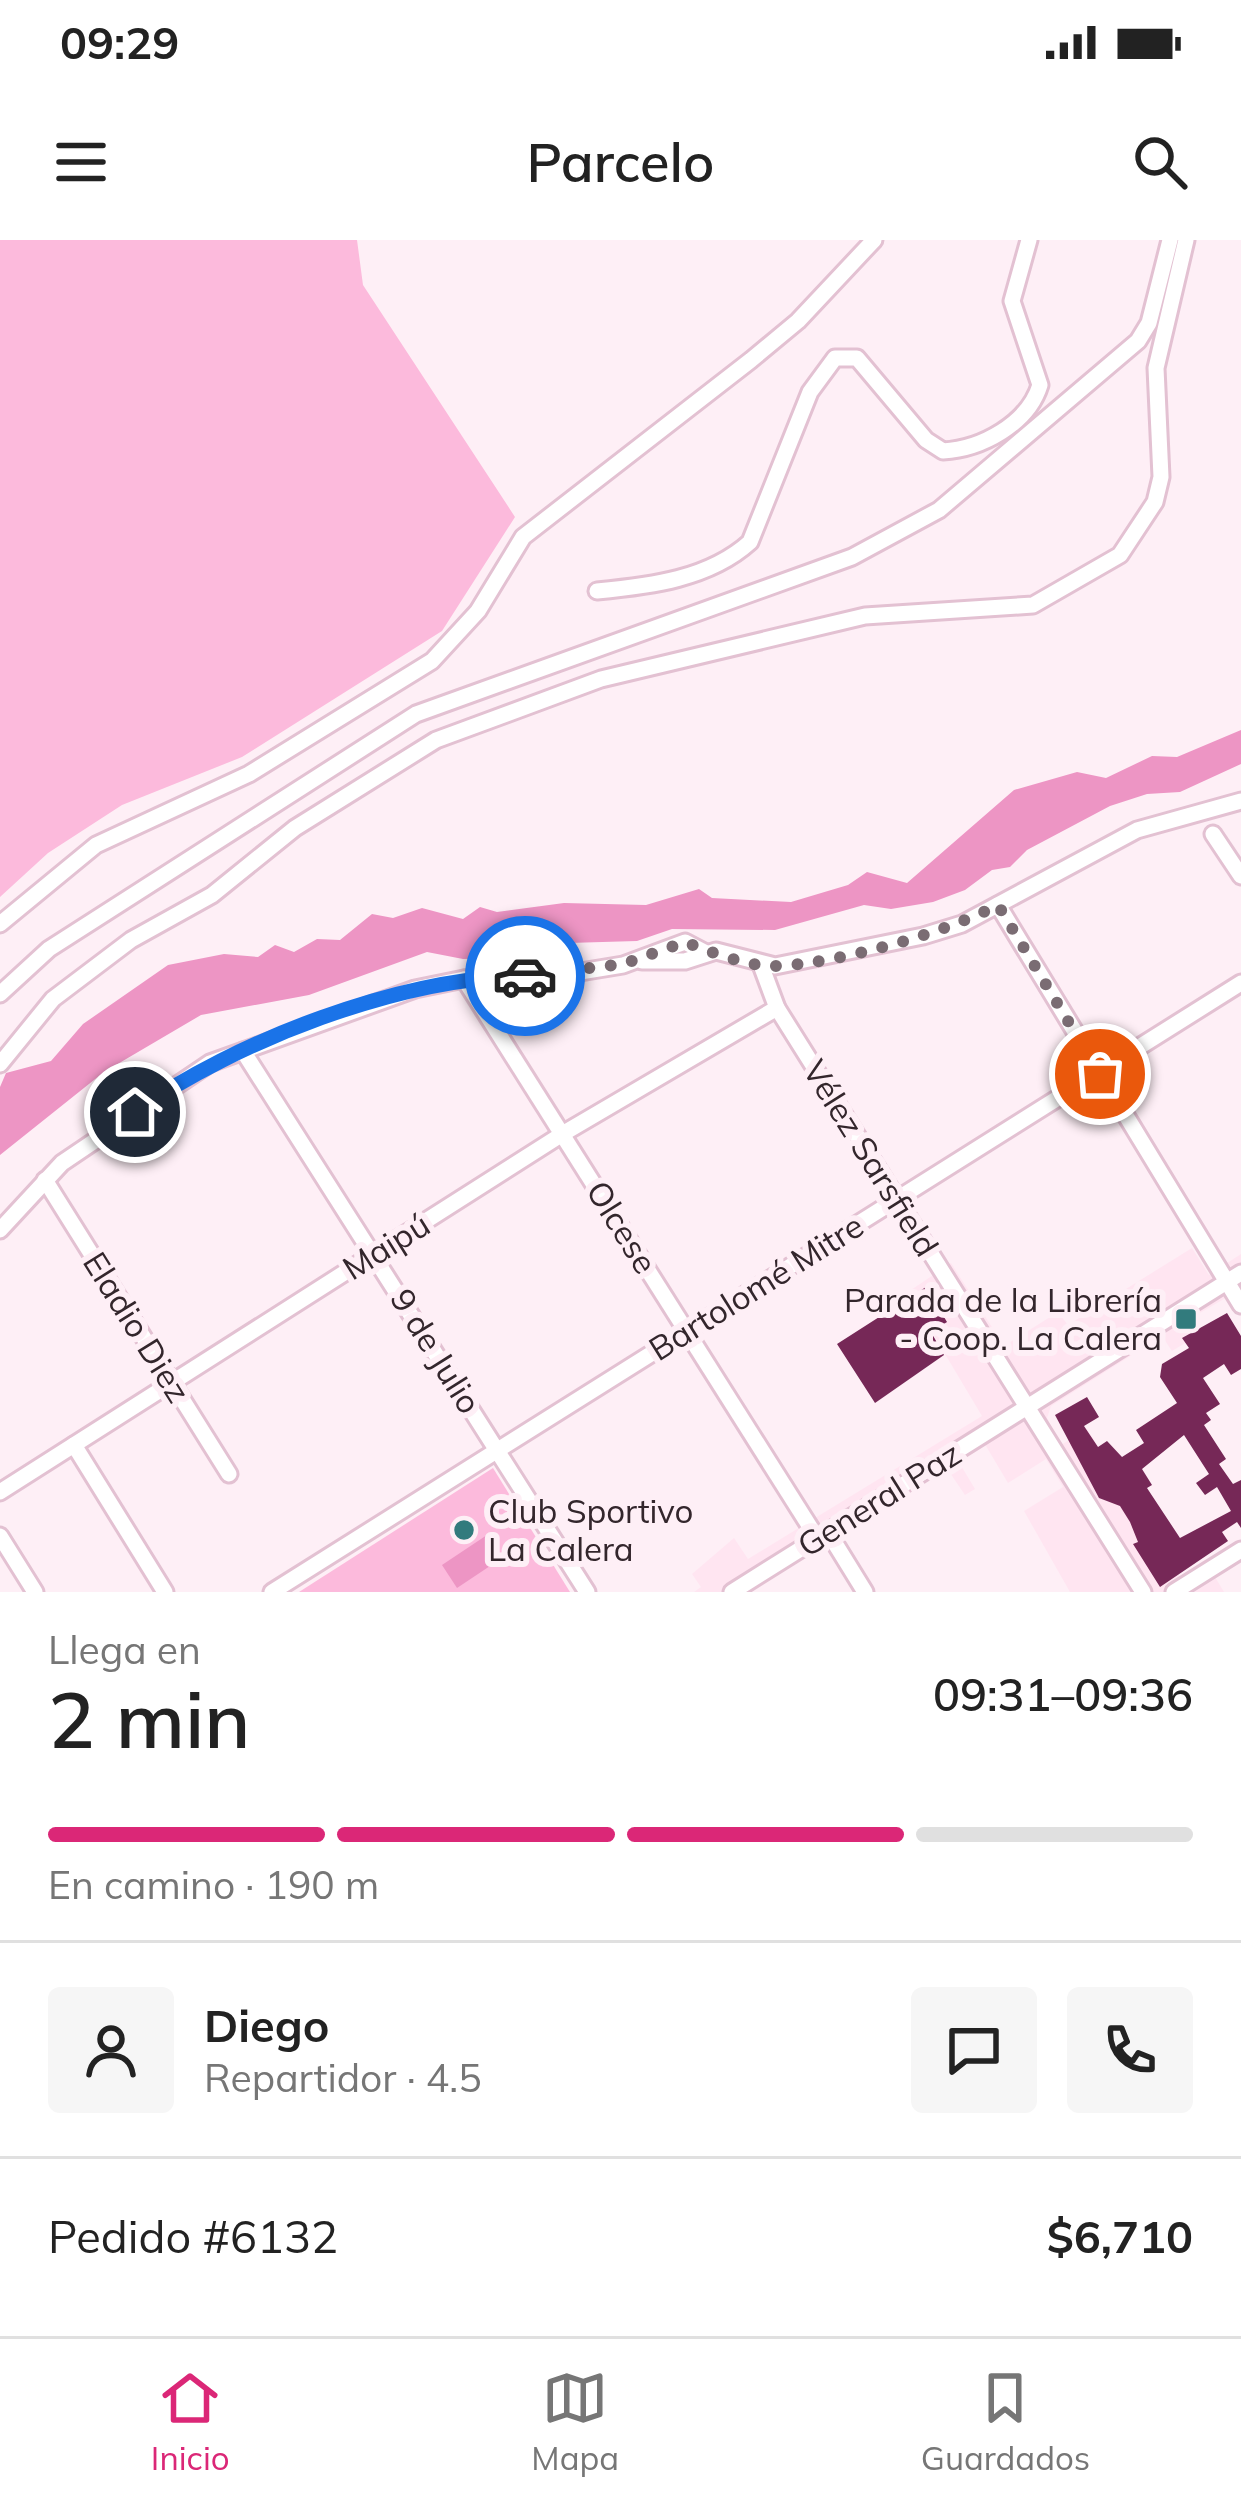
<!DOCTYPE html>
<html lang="es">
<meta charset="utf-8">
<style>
body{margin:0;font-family:Mulish,sans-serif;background:#f6f6f6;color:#222;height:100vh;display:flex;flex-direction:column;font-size:45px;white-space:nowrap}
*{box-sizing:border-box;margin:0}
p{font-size:39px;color:#767676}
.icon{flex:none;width:66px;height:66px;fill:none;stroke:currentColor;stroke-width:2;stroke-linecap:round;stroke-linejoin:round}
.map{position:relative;height:1352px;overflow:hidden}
.details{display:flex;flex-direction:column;background:#fff;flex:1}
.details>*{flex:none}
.pin{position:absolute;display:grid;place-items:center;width:102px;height:102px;color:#fff;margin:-51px;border:6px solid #fff;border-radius:50%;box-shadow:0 3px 12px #0007}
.courier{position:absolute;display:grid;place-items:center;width:120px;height:120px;margin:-60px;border:9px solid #1a73e8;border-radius:50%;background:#fff;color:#222;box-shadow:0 3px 15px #0007}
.summary em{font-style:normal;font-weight:600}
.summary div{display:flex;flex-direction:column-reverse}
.summary{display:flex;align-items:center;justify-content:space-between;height:204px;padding:0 48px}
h1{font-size:78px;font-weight:600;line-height:90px}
.bar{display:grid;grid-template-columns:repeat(4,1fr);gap:18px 12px;align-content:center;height:144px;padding:0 48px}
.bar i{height:15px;border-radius:9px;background:#e0e0e0}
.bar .active{background:#db2777}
.bar p{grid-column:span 4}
.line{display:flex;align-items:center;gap:30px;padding:0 48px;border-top:3px solid #e0e0e0}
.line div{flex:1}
.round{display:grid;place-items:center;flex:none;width:126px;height:126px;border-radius:12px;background:#f6f6f6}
.status{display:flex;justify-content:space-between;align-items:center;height:84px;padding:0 60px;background:#fff;direction:ltr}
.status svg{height:33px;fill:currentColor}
header{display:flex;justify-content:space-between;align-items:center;height:156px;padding:0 48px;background:#fff;font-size:54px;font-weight:600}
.tab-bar{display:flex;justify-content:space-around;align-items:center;height:168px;border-top:3px solid #e0e0e0;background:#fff;font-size:33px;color:#767676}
.tab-bar a{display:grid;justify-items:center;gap:6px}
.tab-bar .active{color:#db2777}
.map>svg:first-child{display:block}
</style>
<div class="status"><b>09:29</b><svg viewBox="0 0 49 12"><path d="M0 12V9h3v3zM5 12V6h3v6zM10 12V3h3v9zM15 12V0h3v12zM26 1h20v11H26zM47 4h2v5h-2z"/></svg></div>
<header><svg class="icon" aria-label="menu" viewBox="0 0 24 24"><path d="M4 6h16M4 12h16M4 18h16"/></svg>Parcelo<svg class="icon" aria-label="search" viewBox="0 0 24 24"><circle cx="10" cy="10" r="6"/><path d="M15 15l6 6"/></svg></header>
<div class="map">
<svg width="1241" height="1352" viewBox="0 0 1241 1352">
<rect width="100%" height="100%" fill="#feeff6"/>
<path fill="#ffe5f1" d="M 1192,1008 L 1209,1035 L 1241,1014 L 1241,1049 L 1193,1077 L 1202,1093 L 1172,1111 L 1162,1096 L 1051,1166 L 1047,1178 L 1061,1205 L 1087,1189 L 1180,1336 L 1205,1320 L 1224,1352 L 1070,1352 L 1024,1271 L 1063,1247 L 1046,1219 L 1008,1243 L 983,1201 L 957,1219 L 975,1249 L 965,1255 L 946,1227 L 749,1352 L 694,1352 L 701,1347 L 692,1334 L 734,1298 L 748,1319 L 982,1176 L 908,1052 L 951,1023 L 1004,1106 L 1058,1072 L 1068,1085 Z"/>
<g fill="#fcbadc">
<path d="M 0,0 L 357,0 L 363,45 L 515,277 L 442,391 L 242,517 L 122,565 L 48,613 L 0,657 Z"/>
<path d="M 493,1228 L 570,1352 L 299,1352 Z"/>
</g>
<g fill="#ed95c4">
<path d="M 1241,490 L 1241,524 L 1180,552 L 1147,554 L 1110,566 L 1027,610 L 1010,627 L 992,630 L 965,650 L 933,662 L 891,669 L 864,665 L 775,690 L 672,689 L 637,701 L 568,703 L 504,718 L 463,719 L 427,712 L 309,755 L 201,775 L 104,832 L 0,915 L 0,847 L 6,833 L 51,821 L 83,784 L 168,725 L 224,714 L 258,717 L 275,705 L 294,712 L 317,699 L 340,700 L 372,674 L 393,678 L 422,668 L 463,679 L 480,667 L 497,672 L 564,663 L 646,665 L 699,649 L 712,658 L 791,662 L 848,645 L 867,632 L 907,643 L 1014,550 L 1077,532 L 1106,538 L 1152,516 L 1177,517 Z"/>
<path d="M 487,1295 L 502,1318 L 457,1348 L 442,1325 Z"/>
</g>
<g fill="#762857" fill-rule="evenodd">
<path d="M 926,1047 L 947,1082 L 931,1092 L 944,1115 L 875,1163 L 837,1104 Z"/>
<path d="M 1227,1073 L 1241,1096 L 1241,1129 L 1231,1135 L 1224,1124 L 1203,1138 L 1220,1164 L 1206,1173 L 1211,1180 L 1204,1185 L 1226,1219 L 1219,1224 L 1233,1244 L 1241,1240 L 1241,1288 L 1237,1282 L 1222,1292 L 1228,1301 L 1160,1347 L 1133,1304 L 1138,1302 L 1130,1282 L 1120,1266 L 1099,1258 L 1055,1175 L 1087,1157 L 1099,1177 L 1084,1186 L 1098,1207 L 1107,1201 L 1122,1217 L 1144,1203 L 1136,1190 L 1177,1163 L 1160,1137 L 1162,1124 L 1189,1108 L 1182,1098 ZM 1184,1195 L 1209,1234 L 1196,1243 L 1205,1255 L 1217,1247 L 1231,1271 L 1180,1298 L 1147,1248 L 1152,1245 L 1142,1229 Z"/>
</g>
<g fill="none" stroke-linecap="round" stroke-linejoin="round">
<defs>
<g id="minor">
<path d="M 597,351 C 650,346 709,339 750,302 L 810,152 L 835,118 L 857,118 L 926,200 L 943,211 C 981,209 1028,184 1040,145 L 1012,61 L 1029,0"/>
<path d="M 1213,594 L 1241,636"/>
<path d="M 998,665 L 1241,1065"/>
<path d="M 0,684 L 96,605 L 249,534 L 432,421 L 478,371 L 523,297 L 751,120 L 798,81 L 874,0"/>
<path d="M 642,721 L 685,721 L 716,711 L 775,726 L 923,696 L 962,684 L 1137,590 L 1241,561"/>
<path d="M 761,725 L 777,768 L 1143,1352"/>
<path d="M 464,739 L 817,1298"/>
<path d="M 0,754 L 49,709 L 416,474 L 852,317 L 939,270 L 1138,101 L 1149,83 L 1170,0"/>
<path d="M 243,811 L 587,1352"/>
<path d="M 0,824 L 53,759 L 131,700 L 212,655 L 295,588 L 436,500 L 601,439 L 865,376 L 1033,365 L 1120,315 L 1155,262 L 1161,237 L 1156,128 L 1186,0"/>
<path d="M 45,940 L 229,1234"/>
<path d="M 0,990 L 62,923 L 210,823 L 415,749 L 464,739 L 562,735 L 623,725 L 685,702 L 706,713"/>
<path d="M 74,1205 L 165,1352"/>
<path d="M 0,1252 L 564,893 L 777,768"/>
<path d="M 828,1292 L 865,1352"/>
<path d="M 0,1296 L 35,1352"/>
<path d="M 272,1352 L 1241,743"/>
<path d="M 732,1352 L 1241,1033"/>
<path d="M 1174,1352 L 1241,1310"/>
</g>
</defs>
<use href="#minor" stroke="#e3c1d2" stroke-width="21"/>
<use href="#minor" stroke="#fff" stroke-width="15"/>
</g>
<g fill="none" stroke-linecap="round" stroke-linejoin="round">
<path stroke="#7a6c73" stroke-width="12" stroke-dasharray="0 21.6" d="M 525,736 L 623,724 L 685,702 C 709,711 745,726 773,726 C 837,724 942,694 998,665 L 1100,834"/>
<path stroke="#1a73e8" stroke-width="15" d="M 135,872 C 235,801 401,737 525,736"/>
</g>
<g fill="#327b7d" stroke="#feeff6" stroke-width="4.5">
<rect x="1174" y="1067" width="24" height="24" rx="6"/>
<circle cx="464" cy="1290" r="12"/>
</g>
<g text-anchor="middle" stroke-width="12" stroke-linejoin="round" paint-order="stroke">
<g font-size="33" fill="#33262c" stroke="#feeff6">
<text transform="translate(871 918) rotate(58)" y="12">Vélez Sarsfield</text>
<text transform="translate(622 987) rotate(58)" y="12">Olcese</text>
<text transform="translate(386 1006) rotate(-32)" y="12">Maipú</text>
<text transform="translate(756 1047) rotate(-32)" y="12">Bartolomé Mitre</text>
<text transform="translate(137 1087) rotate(58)" y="12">Eladio Diez</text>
<text transform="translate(436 1111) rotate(58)" y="12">9 de Julio</text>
<text transform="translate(879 1259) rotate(-32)" y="12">General Paz</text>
</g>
<g font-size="33" fill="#33262c" stroke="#feeff6" text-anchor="end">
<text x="1162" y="1072">Parada de la Librería<tspan x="1162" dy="38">- Coop. La Calera</tspan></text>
<text x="488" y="1283" text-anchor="start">Club Sportivo<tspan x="488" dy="38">La Calera</tspan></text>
</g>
</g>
</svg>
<div class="pin" style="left:1100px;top:834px;background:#ea580c"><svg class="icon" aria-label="bag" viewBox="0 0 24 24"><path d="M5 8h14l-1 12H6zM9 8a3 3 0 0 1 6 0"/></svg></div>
<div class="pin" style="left:135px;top:872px;background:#1f2937"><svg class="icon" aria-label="home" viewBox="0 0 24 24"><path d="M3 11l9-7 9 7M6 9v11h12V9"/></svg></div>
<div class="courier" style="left:525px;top:736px"><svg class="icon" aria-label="car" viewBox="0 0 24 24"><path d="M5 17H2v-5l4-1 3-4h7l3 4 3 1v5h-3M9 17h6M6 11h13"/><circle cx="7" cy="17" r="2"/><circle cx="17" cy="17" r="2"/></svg></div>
</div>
<section class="details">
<div class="summary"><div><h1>2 min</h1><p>Llega en</p></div><em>09:31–09:36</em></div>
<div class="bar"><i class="active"></i><i class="active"></i><i class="active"></i><i></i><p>En camino · 190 m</p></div>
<div class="line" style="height:216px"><a class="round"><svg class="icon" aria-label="person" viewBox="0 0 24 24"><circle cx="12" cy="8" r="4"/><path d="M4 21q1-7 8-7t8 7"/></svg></a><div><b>Diego</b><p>Repartidor · 4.5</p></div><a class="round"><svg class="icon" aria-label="chat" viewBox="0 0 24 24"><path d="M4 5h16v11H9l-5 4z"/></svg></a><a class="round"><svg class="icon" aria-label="phone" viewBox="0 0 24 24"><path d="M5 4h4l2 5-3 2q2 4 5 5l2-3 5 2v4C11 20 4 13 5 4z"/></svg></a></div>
<div class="line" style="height:156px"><div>Pedido #6132</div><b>$6,710</b></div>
</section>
<nav class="tab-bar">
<a class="active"><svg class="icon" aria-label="home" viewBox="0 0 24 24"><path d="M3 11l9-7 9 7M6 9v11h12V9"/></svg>Inicio</a>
<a><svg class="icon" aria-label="map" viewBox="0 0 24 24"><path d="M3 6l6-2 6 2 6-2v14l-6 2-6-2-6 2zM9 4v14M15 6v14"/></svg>Mapa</a>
<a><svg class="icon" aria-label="saved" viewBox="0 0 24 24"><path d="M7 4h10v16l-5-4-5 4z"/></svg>Guardados</a>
</nav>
